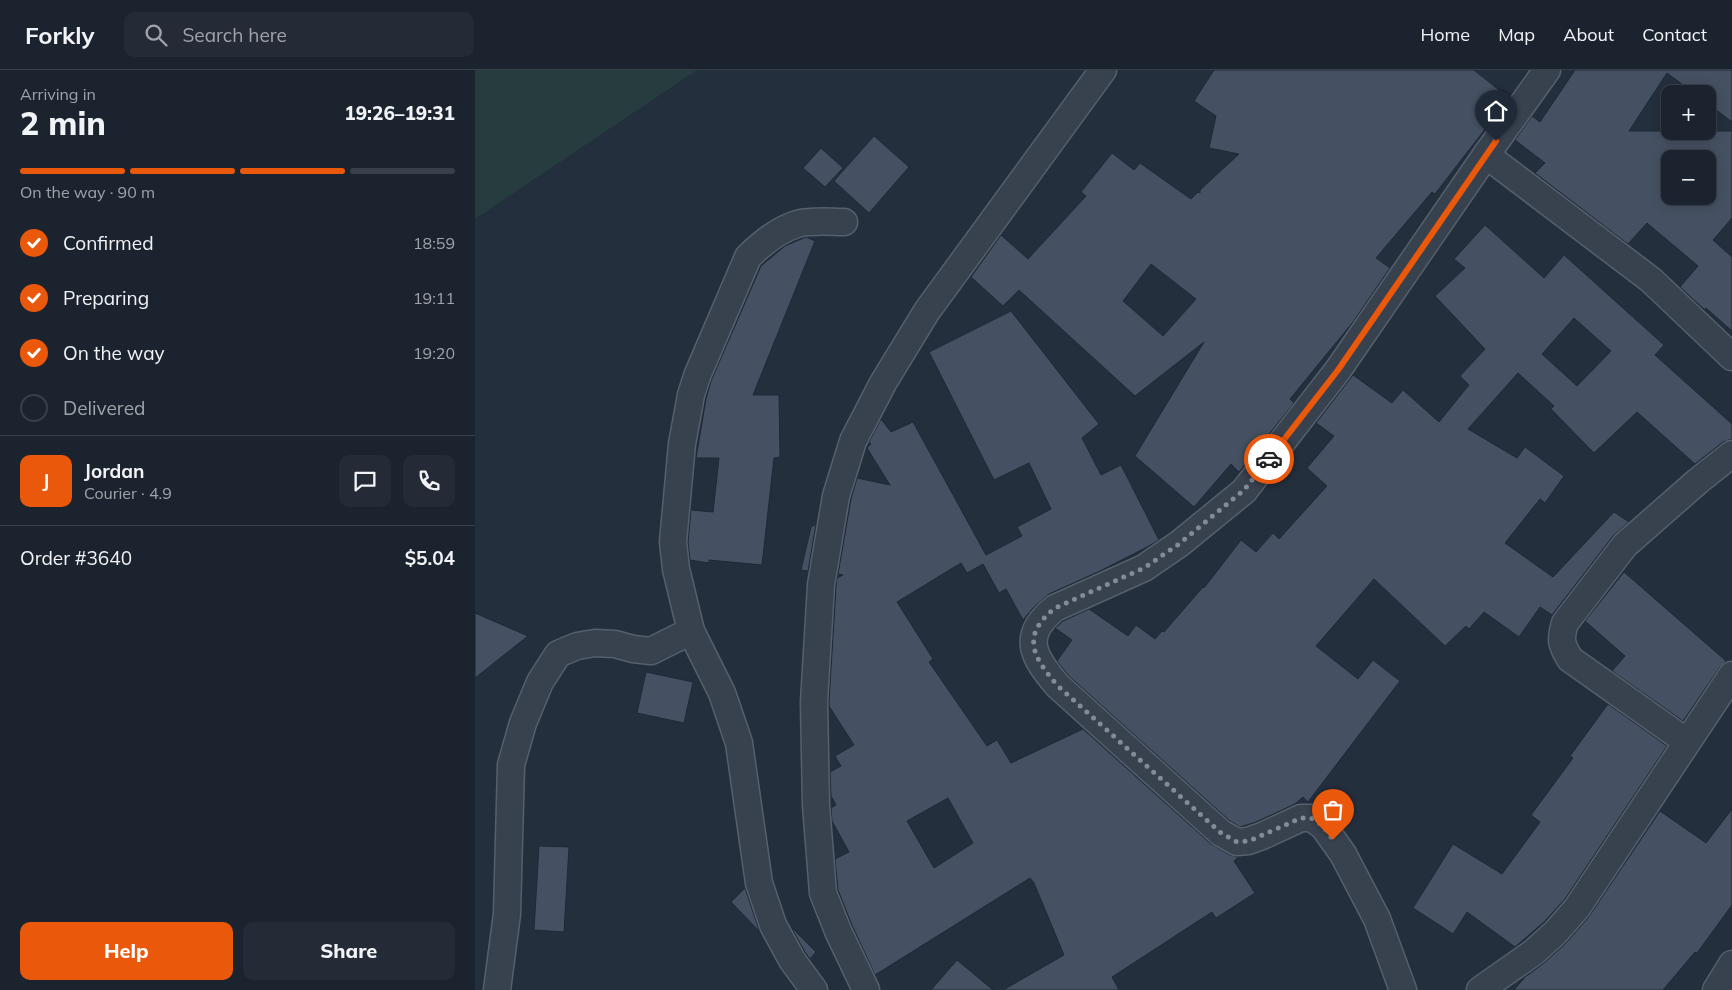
<!DOCTYPE html>
<meta charset="utf-8">
<style>
body{margin:0;font-family:Mulish,sans-serif;background:#242b36;color:#f1f3f6;height:100vh;display:flex;flex-direction:column;font-size:19px;white-space:nowrap}
*{box-sizing:border-box;margin:0}
p{font-size:16px;color:#a0a4aa}
.icon{flex:none;width:28px;height:28px;fill:none;stroke:currentColor;stroke-width:2;stroke-linecap:round;stroke-linejoin:round}
.map{position:relative;flex:1;overflow:hidden}
.drawer{display:flex;flex-direction:column;background:#1b232e;width:475px}
.drawer>*{flex:none}
.controls{position:absolute;left:1186px;top:15px;display:grid;gap:10px}
.controls a{display:grid;place-items:center;width:55px;height:55px;border-radius:10px;background:#1b232e;box-shadow:0 2px 12px #0003,0 0 0 1px #39404a;font-size:25px}
.pin{position:absolute;display:grid;place-items:center;width:42px;height:42px;color:#fff;margin:-51px -21px;border-radius:50% 50% 50% 0;rotate:-45deg;box-shadow:0 0 5px #0007}
.pin .icon{rotate:45deg}
.courier{position:absolute;display:grid;place-items:center;width:50px;height:50px;margin:-25px;border:4px solid #ea580c;border-radius:50%;background:#fff;color:#222;box-shadow:0 1px 6px #0007}
.overview em{font-style:normal;font-weight:800}
.overview div{display:flex;flex-direction:column-reverse}
.overview{display:flex;align-items:center;justify-content:space-between;height:85px;padding:0 20px}
h1{font-size:32px;font-weight:800;line-height:38px}
.bar{display:grid;grid-template-columns:repeat(4,1fr);gap:8px 5px;align-content:center;height:60px;padding:0 20px}
.bar i{height:6px;border-radius:4px;background:#39404a}
.bar .current{background:#ea580c}
.bar p{grid-column:span 4}
.line{display:flex;align-items:center;gap:12px;padding:0 20px;border-top:1px solid #39404a}
.line div{flex:1}
.round{display:grid;place-items:center;flex:none;width:52px;height:52px;border-radius:10px;background:#242b36}
ol{padding:0 20px;list-style:none}
li{display:flex;align-items:center;gap:15px;height:55px}
li p{margin-inline-start:auto}
li .icon{padding:5px;border-radius:50%;background:#ea580c;color:#fff;stroke-width:4}
li:last-child{color:#a0a4aa}
li i{width:28px;height:28px;border:2px solid #39404a;border-radius:50%}
.action{display:flex;gap:10px;margin-top:auto;padding:10px 20px}
.action a{flex:1;height:58px;border-radius:10px;background:#ea580c;color:#fff;font-size:20px;font-weight:800;line-height:58px;text-align:center}
.action a+a{background:#242b36;color:#f1f3f6}
header{display:flex;align-items:center;gap:30px;box-sizing:border-box;height:70px;padding:0 25px;background:#1b232e;border-bottom:1px solid #39404a}
header strong{font-size:24px}
nav{display:flex;gap:28px;margin-inline-start:auto;font-size:18px}
.search{width:350px;height:45px;background:#242b36;display:flex;align-items:center;gap:12px;box-sizing:border-box;padding:0 18px;border-radius:10px;color:#a0a4aa;font-size:19px}
main{display:flex;flex:1;min-height:0}
.map>svg:first-child{display:block}
</style>
<header>
<strong>Forkly</strong>
<div class="search"><svg class="icon" aria-label="search" viewBox="0 0 24 24"><circle cx="10" cy="10" r="6"/><path d="M15 15l6 6"/></svg>Search here</div>
<nav><a>Home</a><a>Map</a><a>About</a><a>Contact</a></nav>
</header>
<main>
<section class="drawer">
<div class="overview"><div><h1>2 min</h1><p>Arriving in</p></div><em>19:26–19:31</em></div>
<div class="bar"><i class="current"></i><i class="current"></i><i class="current"></i><i></i><p>On the way · 90 m</p></div>
<ol>
<li><svg class="icon" aria-label="check" viewBox="0 0 24 24"><path d="M5 12l5 5 9-10"/></svg>Confirmed<p>18:59</p></li>
<li><svg class="icon" aria-label="check" viewBox="0 0 24 24"><path d="M5 12l5 5 9-10"/></svg>Preparing<p>19:11</p></li>
<li><svg class="icon" aria-label="check" viewBox="0 0 24 24"><path d="M5 12l5 5 9-10"/></svg>On the way<p>19:20</p></li>
<li><i></i>Delivered</li>
</ol>
<div class="line" style="height:90px"><b class="round" style="background:#ea580c;color:#fff">J</b><div><b>Jordan</b><p>Courier · 4.9</p></div><a class="round"><svg class="icon" aria-label="chat" viewBox="0 0 24 24"><path d="M4 5h16v11H9l-5 4z"/></svg></a><a class="round"><svg class="icon" aria-label="phone" viewBox="0 0 24 24"><path d="M5 4h4l2 5-3 2q2 4 5 5l2-3 5 2v4C11 20 4 13 5 4z"/></svg></a></div>
<div class="line" style="height:65px"><div>Order #3640</div><b>$5.04</b></div>
<div class="action"><a>Help</a><a>Share</a></div>
</section>
<div class="map">
<svg width="1257" height="920" viewBox="0 0 1257 920">
<rect width="100%" height="100%" fill="#242f3e"/>
<path fill="#263c3f" d="M 0,0 L 222,0 L 0,149 Z"/>
<g fill="#455162" stroke="#1f2835" fill-rule="evenodd">
<path d="M 739,0 L 999,0 L 1034,28 L 960,124 L 957,122 L 901,188 L 915,198 L 878,252 L 815,329 L 819,333 L 764,402 L 756,394 L 719,437 L 660,386 L 729,272 L 660,326 L 544,220 L 528,236 L 496,207 L 526,165 L 553,189 L 611,126 L 606,122 L 637,83 L 659,100 L 665,93 L 716,129 L 723,122 L 725,123 L 725,120 L 764,84 L 734,78 L 741,46 L 719,31 ZM 676,194 L 721,229 L 688,266 L 648,231 Z"/>
<path d="M 1100,0 L 1257,0 L 1257,52 L 1232,33 L 1232,24 L 1220,24 L 1192,3 L 1154,61 L 1257,61 L 1257,148 L 1238,170 L 1257,187 L 1257,261 L 1231,238 L 1230,240 L 1205,217 L 1223,196 L 1172,153 L 1153,174 L 1060,103 L 1070,93 L 1040,70 L 1057,46 L 1065,52 ZM 1195,89 L 1232,89 L 1232,126 L 1195,126 Z"/>
<path d="M 399,66 L 434,97 L 394,143 L 359,111 Z"/>
<path d="M 346,78 L 368,98 L 350,117 L 328,98 Z"/>
<path d="M 1010,155 L 1069,208 L 1089,185 L 1189,275 L 1180,285 L 1257,354 L 1257,369 L 1248,372 L 1220,394 L 1162,342 L 1119,383 L 1076,339 L 1079,336 L 1043,303 L 993,359 L 1042,388 L 1050,377 L 1089,406 L 1070,433 L 1065,429 L 1030,473 L 1078,507 L 1139,442 L 1154,452 L 1138,466 L 1077,545 L 1065,537 L 1044,567 L 1009,542 L 994,559 L 991,556 L 970,576 L 899,509 L 841,576 L 883,609 L 898,590 L 925,611 L 833,732 L 828,727 L 820,734 L 781,752 L 765,757 L 755,751 L 594,606 L 582,591 L 597,570 L 580,558 L 588,551 L 614,539 L 653,566 L 661,555 L 680,569 L 687,561 L 689,562 L 728,517 L 729,518 L 766,470 L 781,482 L 798,463 L 804,469 L 852,416 L 832,398 L 859,366 L 841,353 L 878,305 L 917,333 L 928,320 L 964,352 L 994,315 L 985,306 L 1010,279 L 960,226 L 990,198 L 979,189 ZM 1099,248 L 1136,281 L 1102,316 L 1067,284 Z"/>
<path d="M 331,167 L 340,171 L 278,325 L 304,325 L 305,387 L 299,388 L 287,495 L 234,490 L 234,493 L 215,490 L 213,472 L 216,440 L 238,442 L 244,388 L 221,388 L 231,329 L 236,311 L 286,196 L 310,176 Z"/>
<path d="M 536,241 L 624,354 L 607,368 L 626,405 L 646,395 L 684,470 L 674,476 L 625,501 L 574,524 L 559,537 L 548,550 L 531,519 L 524,523 L 508,494 L 492,503 L 486,493 L 422,532 L 458,589 L 454,592 L 512,676 L 522,670 L 536,693 L 608,659 L 736,774 L 755,785 L 763,787 L 759,791 L 780,823 L 741,848 L 737,842 L 637,907 L 644,920 L 528,920 L 589,885 L 559,813 L 555,808 L 400,905 L 377,855 L 363,820 L 360,789 L 374,782 L 357,751 L 356,738 L 361,735 L 356,726 L 355,702 L 366,696 L 360,686 L 379,675 L 354,636 L 354,632 L 361,517 L 362,508 L 368,505 L 363,504 L 376,429 L 382,408 L 415,415 L 392,378 L 396,374 L 394,372 L 406,349 L 416,362 L 438,352 L 511,485 L 547,466 L 542,457 L 576,439 L 554,393 L 519,410 L 454,282 ZM 473,728 L 498,773 L 459,798 L 432,751 Z"/>
<path d="M 341,454 L 333,501 L 326,500 L 336,457 Z"/>
<path d="M 1149,502 L 1251,591 L 1245,597 L 1208,651 L 1137,601 L 1150,586 L 1110,551 Z"/>
<path d="M 0,543 L 53,566 L 0,608 Z"/>
<path d="M 171,602 L 218,612 L 209,653 L 162,643 Z"/>
<path d="M 1133,634 L 1192,676 L 1090,829 L 1069,852 L 1040,877 L 992,842 L 978,864 L 938,838 L 978,774 L 1027,804 L 1065,752 L 1056,745 L 1098,688 L 1095,686 Z"/>
<path d="M 1257,739 L 1257,835 L 1222,883 L 1220,882 L 1188,920 L 1039,920 L 1050,907 L 1069,893 L 1090,874 L 1113,848 L 1185,741 L 1231,773 Z"/>
<path d="M 64,776 L 94,777 L 89,862 L 59,860 Z"/>
<path d="M 270,818 L 284,860 L 284,861 L 256,832 Z"/>
<path d="M 316,857 L 341,882 L 335,889 L 330,882 Z"/>
<path d="M 482,890 L 518,920 L 456,920 Z"/>
</g>
<g fill="none" stroke-linecap="round" stroke-linejoin="round">
<defs>
<g id="street">
<path d="M 1011,85 L 1176,210 L 1257,287"/>
<path d="M 1212,672 L 1095,589 C 1086,574 1085,570 1090,553 L 1150,475 L 1223,411 L 1257,384"/>
<path d="M 22,920 L 32,844 L 36,695 L 48,653 L 65,612 L 83,584 L 102,576 L 120,573 L 140,574 L 158,579 L 176,581 L 216,561"/>
<path d="M 339,920 L 317,890 L 298,855 L 284,813 L 264,673 L 247,623 L 216,561 L 201,499 L 198,472 L 207,374 L 216,325 L 222,306 L 273,187 C 287,173 303,160 322,154 C 337,150 354,152 369,152"/>
<path d="M 391,920 L 363,861 L 348,823 L 341,735 L 339,632 L 346,515 L 361,426 L 378,371 L 408,313 L 452,241 L 628,0"/>
<path d="M 928,920 L 902,849 L 868,784 L 848,756 L 836,748 L 826,748 L 787,766 L 773,771 L 762,772 L 746,763 L 583,616 C 558,587 545,566 580,538 L 669,498 L 704,474 L 769,421 L 863,300 L 1011,85 L 1072,0"/>
<path d="M 1005,920 L 1059,882 L 1080,863 L 1102,838 L 1257,605"/>
<path d="M 1241,920 L 1257,894"/>
</g>
</defs>
<use href="#street" stroke="#565f6c" stroke-width="29"/>
<use href="#street" stroke="#38414e" stroke-width="26"/>
</g>
<g fill="none" stroke-linecap="round" stroke-linejoin="round">
<path stroke="#828b98" stroke-width="5" stroke-dasharray="0 9" d="M 794,389 L 769,420 L 704,474 L 669,498 L 580,538 C 545,566 558,587 583,616 L 746,763 L 762,772 L 774,771 L 826,748 L 836,748 L 848,756 L 858,770"/>
<path stroke="#ea580c" stroke-width="6" d="M 794,389 L 863,300 L 1021,71"/>
</g>
</svg>
<div class="controls">
<a>+</a>
<a>−</a>
</div>
<div class="pin" style="left:858px;top:770px;background:#ea580c"><svg class="icon" aria-label="bag" viewBox="0 0 24 24"><path d="M5 8h14l-1 12H6zM9 8a3 3 0 0 1 6 0"/></svg></div>
<div class="pin" style="left:1021px;top:71px;background:#1f2937"><svg class="icon" aria-label="home" viewBox="0 0 24 24"><path d="M3 11l9-7 9 7M6 9v11h12V9"/></svg></div>
<div class="courier" style="left:794px;top:389px"><svg class="icon" aria-label="car" viewBox="0 0 24 24"><path d="M5 17H2v-5l4-1 3-4h7l3 4 3 1v5h-3M9 17h6M6 11h13"/><circle cx="7" cy="17" r="2"/><circle cx="17" cy="17" r="2"/></svg></div>
</div>
</main>
